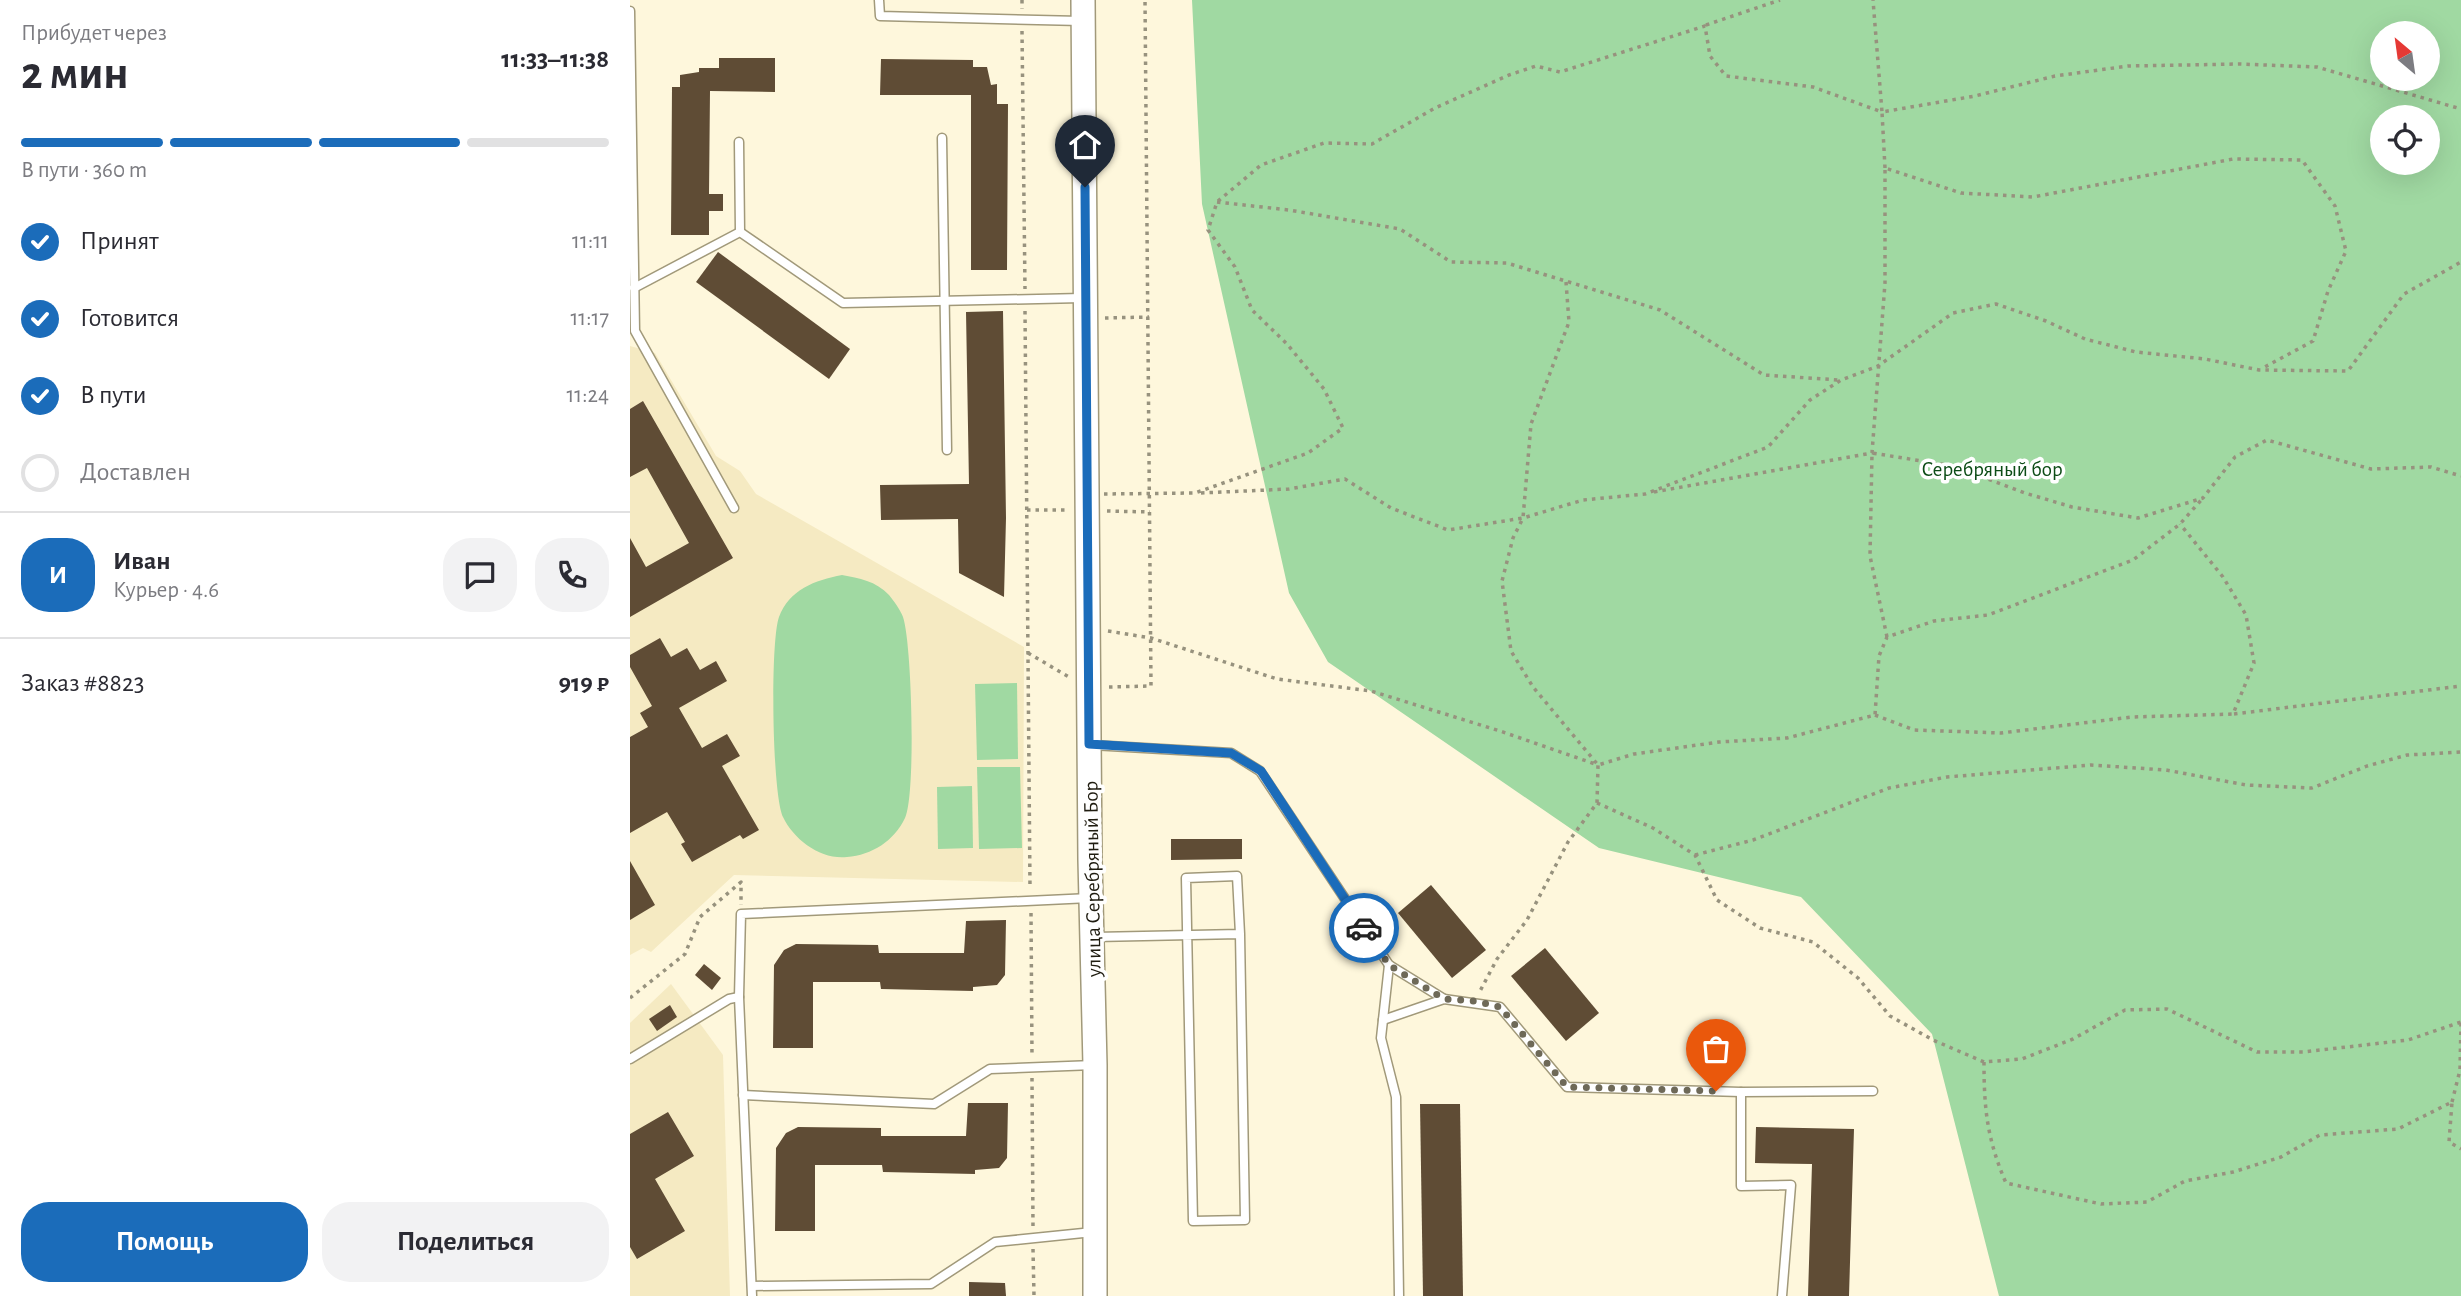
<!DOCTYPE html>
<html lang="ru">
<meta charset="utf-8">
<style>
body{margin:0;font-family:"Alegreya Sans",sans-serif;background:#f2f2f3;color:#2b2b33;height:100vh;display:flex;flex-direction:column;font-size:26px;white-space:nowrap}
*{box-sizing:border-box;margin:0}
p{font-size:23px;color:#7c7c81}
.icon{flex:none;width:38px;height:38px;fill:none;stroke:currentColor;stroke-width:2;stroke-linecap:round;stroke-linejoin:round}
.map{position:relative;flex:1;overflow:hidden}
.drawer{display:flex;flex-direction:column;background:#fff;width:630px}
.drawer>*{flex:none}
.needle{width:46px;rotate:331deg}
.controls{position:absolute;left:1740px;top:21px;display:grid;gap:14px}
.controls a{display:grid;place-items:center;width:70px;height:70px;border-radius:50%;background:#fff;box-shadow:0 7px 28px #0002;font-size:35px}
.pin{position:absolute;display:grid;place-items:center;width:60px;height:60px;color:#fff;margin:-72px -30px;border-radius:50% 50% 50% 0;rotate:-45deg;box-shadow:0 0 7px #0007}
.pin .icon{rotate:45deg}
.courier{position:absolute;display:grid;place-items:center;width:70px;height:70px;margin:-35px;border:5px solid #1b6cba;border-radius:50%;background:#fff;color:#222;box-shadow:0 2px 9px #0007}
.head em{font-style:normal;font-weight:700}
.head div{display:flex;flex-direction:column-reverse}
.head{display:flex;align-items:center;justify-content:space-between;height:119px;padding:0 21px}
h1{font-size:46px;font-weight:700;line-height:52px}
.bar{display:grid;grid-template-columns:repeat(4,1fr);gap:10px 7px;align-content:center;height:84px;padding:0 21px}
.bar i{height:9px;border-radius:5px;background:#e1e1e2}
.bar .current{background:#1b6cba}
.bar p{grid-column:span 4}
.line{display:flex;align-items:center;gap:18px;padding:0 21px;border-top:2px solid #e1e1e2}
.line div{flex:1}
.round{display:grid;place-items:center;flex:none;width:74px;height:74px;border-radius:28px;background:#f2f2f3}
ol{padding:0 21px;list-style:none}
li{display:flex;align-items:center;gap:21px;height:77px}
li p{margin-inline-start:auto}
li .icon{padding:7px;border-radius:50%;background:#1b6cba;color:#fff;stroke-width:4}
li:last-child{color:#7c7c81}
li i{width:38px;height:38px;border:4px solid #e1e1e2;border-radius:50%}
.primary-button{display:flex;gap:14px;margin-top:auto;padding:14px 21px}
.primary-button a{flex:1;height:80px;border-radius:28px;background:#1b6cba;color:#fff;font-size:28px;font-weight:700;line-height:80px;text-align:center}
.primary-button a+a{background:#f2f2f3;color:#2b2b33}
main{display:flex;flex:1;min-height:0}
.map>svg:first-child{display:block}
</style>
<main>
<section class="drawer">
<div class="head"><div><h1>2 мин</h1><p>Прибудет через</p></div><em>11:33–11:38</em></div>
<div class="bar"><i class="current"></i><i class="current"></i><i class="current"></i><i></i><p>В пути · 360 m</p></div>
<ol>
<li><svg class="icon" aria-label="check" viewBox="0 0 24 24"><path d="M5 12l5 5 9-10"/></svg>Принят<p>11:11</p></li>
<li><svg class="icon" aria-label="check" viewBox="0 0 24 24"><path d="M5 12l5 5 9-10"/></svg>Готовится<p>11:17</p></li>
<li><svg class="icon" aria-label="check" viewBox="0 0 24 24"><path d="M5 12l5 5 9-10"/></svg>В пути<p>11:24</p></li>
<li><i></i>Доставлен</li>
</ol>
<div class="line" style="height:126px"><b class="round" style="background:#1b6cba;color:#fff">И</b><div><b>Иван</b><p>Курьер · 4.6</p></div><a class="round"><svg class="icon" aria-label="chat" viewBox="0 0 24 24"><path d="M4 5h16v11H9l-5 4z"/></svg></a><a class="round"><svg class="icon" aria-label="phone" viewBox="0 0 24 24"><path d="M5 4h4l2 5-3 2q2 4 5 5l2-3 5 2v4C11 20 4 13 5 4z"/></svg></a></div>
<div class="line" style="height:91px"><div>Заказ #8823</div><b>919 ₽</b></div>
<div class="primary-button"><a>Помощь</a><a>Поделиться</a></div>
</section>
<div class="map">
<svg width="1831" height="1296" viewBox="0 0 1831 1296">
<rect width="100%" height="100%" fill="#fef7dc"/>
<g fill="#f5eac2">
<path d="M 0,346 L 25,353 L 86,456 L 110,471 L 126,494 L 394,647 L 393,882 L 104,875 L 21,952 L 13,948 L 0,955 Z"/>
<path d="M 41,984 L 93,1055 L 100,1296 L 0,1296 L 0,1023 Z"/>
</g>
<g fill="#a0d9a2" fill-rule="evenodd">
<path d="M 562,0 L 1831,0 L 1831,1296 L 1369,1296 L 1302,1034 L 1171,897 L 969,848 L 698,662 L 659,593 L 572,204 ZM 1797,33 L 1797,79 L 1752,79 L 1752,33 ZM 1797,117 L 1797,163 L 1752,163 L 1752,117 Z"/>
<path d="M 212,575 C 229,578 246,581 259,595 C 264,601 271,611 273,617 C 282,643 286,795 275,818 C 264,841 242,855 217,857 C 191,860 164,840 153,817 C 142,794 140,642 149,617 C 159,590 185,580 212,575 Z"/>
<path d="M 387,683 L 388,759 L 347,760 L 345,684 Z"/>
<path d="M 390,767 L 392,848 L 349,849 L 347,767 Z"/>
<path d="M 342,786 L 343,848 L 308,849 L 307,787 Z"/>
</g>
<g fill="#5f4c35">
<path d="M 89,58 L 145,58 L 145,92 L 80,91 L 79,194 L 93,194 L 93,211 L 79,211 L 79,235 L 41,235 L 42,87 L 50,87 L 50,75 L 69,72 L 69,68 L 89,68 Z"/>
<path d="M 251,59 L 343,60 L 343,67 L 357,67 L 361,85 L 367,84 L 367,104 L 378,104 L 377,270 L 341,270 L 341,95 L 250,95 Z"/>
<path d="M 88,252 L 220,349 L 199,379 L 66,282 Z"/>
<path d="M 373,311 L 376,518 L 374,597 L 329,573 L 328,519 L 251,520 L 250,485 L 339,484 L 336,312 Z"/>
<path d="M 13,401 L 103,558 L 0,617 L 0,538 L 16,567 L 59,543 L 17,468 L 0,477 L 0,409 Z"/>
<path d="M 30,638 L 41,657 L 57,648 L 70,670 L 86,661 L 97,681 L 49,708 L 72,748 L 97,734 L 110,756 L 92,766 L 129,830 L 113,839 L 110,835 L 62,862 L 51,844 L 55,842 L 37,812 L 0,833 L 0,737 L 18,727 L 10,713 L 22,706 L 0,667 L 0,655 Z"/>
<path d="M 541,839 L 612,839 L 612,859 L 541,860 Z"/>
<path d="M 0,861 L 25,905 L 0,920 Z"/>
<path d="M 801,885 L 856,950 L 822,978 L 768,913 Z"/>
<path d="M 376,920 L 375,975 L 367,985 L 343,987 L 343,991 L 251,989 L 250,982 L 183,982 L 183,1048 L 143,1048 L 144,965 L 154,950 L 166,944 L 248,945 L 249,953 L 334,953 L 336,921 Z"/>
<path d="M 915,948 L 969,1013 L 936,1041 L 881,976 Z"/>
<path d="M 74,964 L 91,978 L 82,990 L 65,975 Z"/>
<path d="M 40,1005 L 47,1017 L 27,1031 L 19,1019 Z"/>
<path d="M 338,1103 L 378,1103 L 377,1158 L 369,1168 L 345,1170 L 345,1174 L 253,1172 L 252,1165 L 185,1165 L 185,1231 L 145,1231 L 146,1148 L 156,1133 L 168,1127 L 251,1128 L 251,1136 L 336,1136 Z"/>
<path d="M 790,1104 L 830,1104 L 833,1296 L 793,1296 Z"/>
<path d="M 38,1112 L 64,1156 L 25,1179 L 55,1231 L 7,1259 L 0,1247 L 0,1134 Z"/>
<path d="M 1126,1127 L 1224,1129 L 1219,1296 L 1178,1296 L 1182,1164 L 1125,1163 Z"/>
<path d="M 339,1282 L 375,1283 L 376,1296 L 339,1296 Z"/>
</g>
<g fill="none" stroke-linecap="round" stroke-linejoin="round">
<defs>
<g id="lane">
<path d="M 249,0 L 250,16 L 451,21"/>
<path d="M 0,11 L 5,331 L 104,508"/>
<path d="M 312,138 L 317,450"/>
<path d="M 109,142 L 110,232"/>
<path d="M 4,288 L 110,232 L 213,303 L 452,298"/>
<path d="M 462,745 L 601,753 L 630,771 L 759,965 L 814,999"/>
<path d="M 465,937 L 610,934 L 615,1220 L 563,1221 L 556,878 L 607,876 L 610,934"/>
<path d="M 759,965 L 751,1038 L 766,1097 L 769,1296"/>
<path d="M 753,1020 L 814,999 L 870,1007 L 937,1087 L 1111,1092 L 1243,1091"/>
<path d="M 0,1059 L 99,999 L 109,997"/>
<path d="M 1111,1092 L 1111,1186 L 1161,1185 L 1152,1296"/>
<path d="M 113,1095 L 304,1104 L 360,1069 L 464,1065"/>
<path d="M 122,1286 L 301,1284 L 365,1242 L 463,1232"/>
<path d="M 122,1296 L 109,997 L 111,914 L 460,898"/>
</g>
<path id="secondary" d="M 453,0 L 460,860 L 465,1065 L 465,1296"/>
</defs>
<use href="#lane" stroke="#a1997a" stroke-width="11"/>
<use href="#secondary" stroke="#a1997a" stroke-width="26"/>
<g stroke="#97927e" stroke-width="3.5" stroke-dasharray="3.5 5" stroke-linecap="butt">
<path d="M 392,0 L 392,9"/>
<path d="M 1076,25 L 1150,0"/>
<path d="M 392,31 L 395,289"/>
<path d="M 1255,168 L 1252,112 L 1345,96 L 1425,76 L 1498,66 L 1609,64 L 1687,67 L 1831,109"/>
<path d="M 587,202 L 659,210 L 770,229 L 821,262 L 877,263 L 1030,310 L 1134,375 L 1209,380"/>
<path d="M 936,282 L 939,322 L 901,424 L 893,518 L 883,538 L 872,581 L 881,651 L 903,687 L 968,765 L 1004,754 L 1089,742 L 1157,738 L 1245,715 L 1249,656 L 1257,637 L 1304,621 L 1358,615 L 1503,560 L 1550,524 L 1573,498"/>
<path d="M 395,311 L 400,888"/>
<path d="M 475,318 L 519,317"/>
<path d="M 1024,492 L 1242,453 L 1255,283 L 1255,168 L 1331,193 L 1403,197 L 1603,159 L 1672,160 L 1705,206 L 1716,251 L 1698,291 L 1683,341 L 1631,369"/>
<path d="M 571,493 L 659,489 L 715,479 L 761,508 L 818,530 L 893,518 L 953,500 L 1015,494 L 1138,447 L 1180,400 L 1211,380 L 1248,366 L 1323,313 L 1366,304 L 1416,321 L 1455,339 L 1506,352 L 1575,359 L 1629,370 L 1718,371 L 1774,294 L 1831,262"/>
<path d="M 474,494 L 565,493 L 678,453 L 713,428 L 694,389 L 657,344 L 622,310 L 605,267 L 578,230 L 587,202 L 631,165 L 694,143 L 742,144 L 805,108 L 879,75 L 906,66 L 930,72 L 1075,26 L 1080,56 L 1096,76 L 1183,87 L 1252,112 L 1243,0"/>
<path d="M 397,510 L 437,510"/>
<path d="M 477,511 L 520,512"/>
<path d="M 478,631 L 521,638 L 647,679 L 741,691 L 870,731 L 968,765 L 967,803 L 938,842 L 897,920 L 867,959 L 849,993"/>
<path d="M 1257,637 L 1240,556 L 1242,453 L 1323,466 L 1395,493 L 1442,507 L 1508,518 L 1573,498 L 1605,457 L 1637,440 L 1741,469 L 1801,467 L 1831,476"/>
<path d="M 398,653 L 439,677"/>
<path d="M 479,687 L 521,686 L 515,0"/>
<path d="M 1604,714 L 1831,686"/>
<path d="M 1245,715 L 1284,730 L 1371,733 L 1502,717 L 1603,714 L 1624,663 L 1616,615 L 1593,577 L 1550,524"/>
<path d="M 967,803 L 1023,828 L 1065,855 L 1087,900 L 1130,928 L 1183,942 L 1228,978 L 1260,1016 L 1303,1040 L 1354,1062 L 1392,1059 L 1443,1039 L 1495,1010 L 1537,1009 L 1627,1052 L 1673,1052 L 1778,1040 L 1831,1022"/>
<path d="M 1065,855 L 1123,840 L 1259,788 L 1317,777 L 1461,765 L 1536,770 L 1616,785 L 1682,788 L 1737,766 L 1777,755 L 1831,752"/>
<path d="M 401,913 L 402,1056"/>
<path d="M 0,998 L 55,954 L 70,917 L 111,882 L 111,905"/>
<path d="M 1354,1062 C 1354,1109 1357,1139 1376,1183 L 1471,1204 L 1517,1202 L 1555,1181 L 1603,1172 L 1651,1157 L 1690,1135 L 1768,1129 L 1822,1102 L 1819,1142 L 1831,1149"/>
<path d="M 402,1078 L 403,1227"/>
<path d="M 1822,1102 L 1830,1070 L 1831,1022"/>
<path d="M 403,1249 L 404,1296"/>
</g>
<use href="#lane" stroke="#fff" stroke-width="8"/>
<use href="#secondary" stroke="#fff" stroke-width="23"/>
</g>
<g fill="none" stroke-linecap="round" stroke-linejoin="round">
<path stroke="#6e6958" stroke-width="7" stroke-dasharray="0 12.6" d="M 734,928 L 759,965 L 814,999 L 845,1001 L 870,1007 L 937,1087 L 1086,1091"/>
<path stroke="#1b6cba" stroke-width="9" d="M 455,187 L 459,744 L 601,753 L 631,771 L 734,928"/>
</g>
<g text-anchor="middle" stroke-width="7" stroke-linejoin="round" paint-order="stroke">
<g font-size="21" fill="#0c4c16" stroke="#fff">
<text x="1362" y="476">Серебряный бор</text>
</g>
<g font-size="21" fill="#201d11" stroke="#fff">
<text transform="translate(462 879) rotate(-91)" y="7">улица Серебряный Бор</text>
</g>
</g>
</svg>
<div class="controls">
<a><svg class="needle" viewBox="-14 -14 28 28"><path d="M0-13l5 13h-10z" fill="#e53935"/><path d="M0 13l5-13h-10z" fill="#7c7c81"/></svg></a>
<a><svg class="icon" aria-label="locate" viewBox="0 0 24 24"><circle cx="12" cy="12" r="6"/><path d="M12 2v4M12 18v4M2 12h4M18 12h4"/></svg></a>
</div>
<div class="pin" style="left:1086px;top:1091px;background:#ea580c"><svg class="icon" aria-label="bag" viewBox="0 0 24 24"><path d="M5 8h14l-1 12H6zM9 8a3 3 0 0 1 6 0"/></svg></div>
<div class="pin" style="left:455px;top:187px;background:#1f2937"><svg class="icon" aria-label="home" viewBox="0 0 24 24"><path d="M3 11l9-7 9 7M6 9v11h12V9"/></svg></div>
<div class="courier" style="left:734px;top:928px"><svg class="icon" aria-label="car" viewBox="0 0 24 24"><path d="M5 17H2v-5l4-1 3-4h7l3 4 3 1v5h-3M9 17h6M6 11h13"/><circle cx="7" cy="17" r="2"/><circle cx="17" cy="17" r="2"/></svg></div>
</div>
</main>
